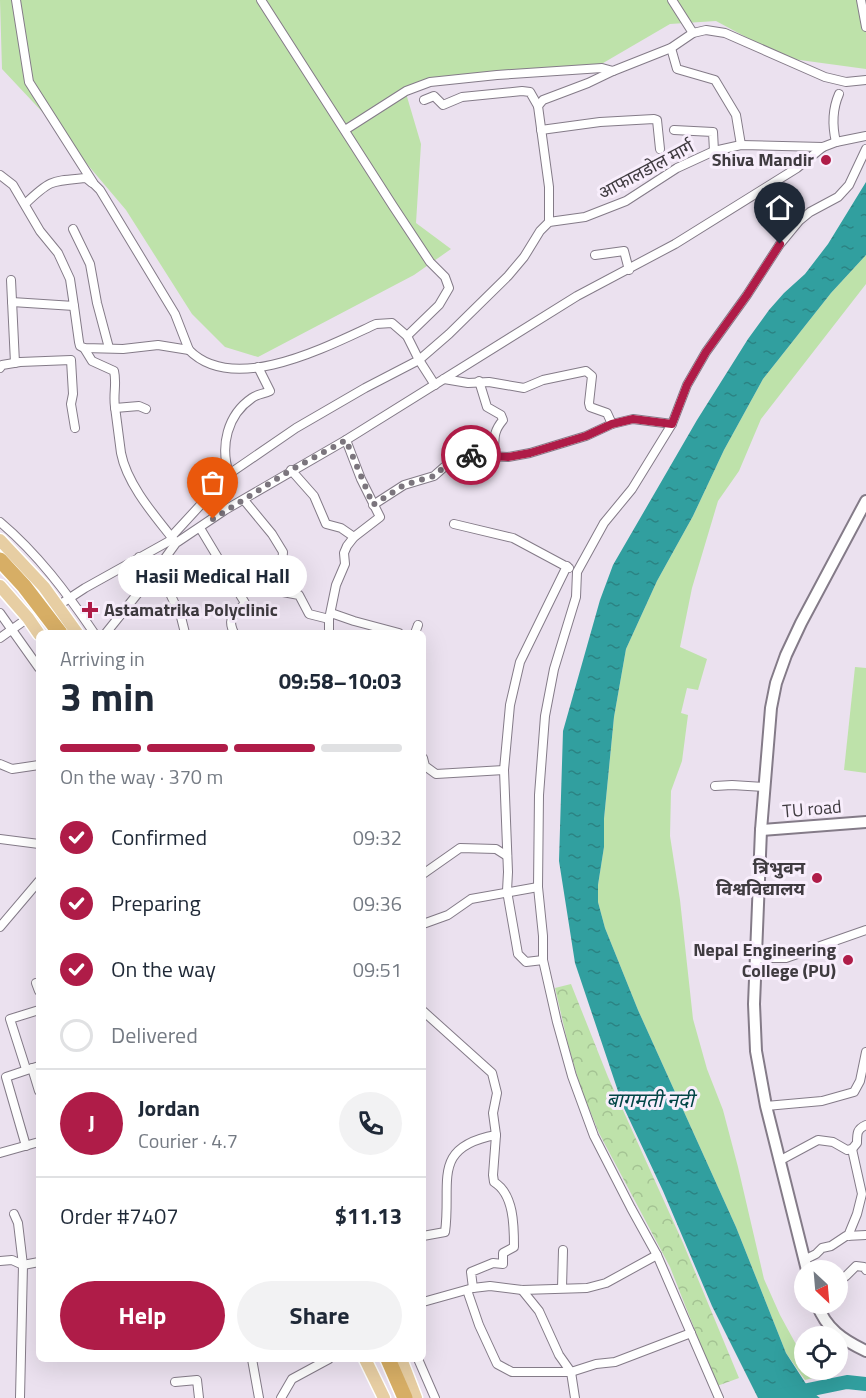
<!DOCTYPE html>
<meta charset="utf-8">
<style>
body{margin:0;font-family:"Titillium Web","Noto Sans Devanagari",sans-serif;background:#f2f2f3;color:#1f2937;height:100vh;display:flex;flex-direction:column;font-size:22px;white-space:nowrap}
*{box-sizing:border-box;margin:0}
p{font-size:20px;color:#747a83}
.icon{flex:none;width:33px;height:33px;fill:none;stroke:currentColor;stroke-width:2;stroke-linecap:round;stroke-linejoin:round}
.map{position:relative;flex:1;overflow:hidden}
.side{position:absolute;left:36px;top:630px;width:390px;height:732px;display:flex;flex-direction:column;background:#fff;border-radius:9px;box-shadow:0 6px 24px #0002}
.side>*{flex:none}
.needle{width:39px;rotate:154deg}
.tools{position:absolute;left:794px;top:1260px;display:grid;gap:12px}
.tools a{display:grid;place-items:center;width:54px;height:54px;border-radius:50%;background:#fff;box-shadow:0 6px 24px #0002;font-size:30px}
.pin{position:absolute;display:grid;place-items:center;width:51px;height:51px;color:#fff;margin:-62px -26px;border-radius:50% 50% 50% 0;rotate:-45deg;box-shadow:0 0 6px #0007}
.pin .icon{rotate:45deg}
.courier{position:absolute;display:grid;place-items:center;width:60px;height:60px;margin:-30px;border:4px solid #af1c48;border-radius:50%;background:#fff;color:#222;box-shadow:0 2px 8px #0007}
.bubble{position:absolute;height:42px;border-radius:21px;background:#fff;box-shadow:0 6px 24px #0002;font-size:20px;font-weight:700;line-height:42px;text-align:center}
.headline em{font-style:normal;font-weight:700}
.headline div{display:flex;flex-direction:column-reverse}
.headline{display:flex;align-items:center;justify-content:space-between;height:102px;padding:0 24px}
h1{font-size:39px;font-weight:700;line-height:45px}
.bar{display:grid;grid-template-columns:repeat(4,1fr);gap:9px 6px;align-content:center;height:72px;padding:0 24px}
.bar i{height:8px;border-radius:4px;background:#e0e1e3}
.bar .selected{background:#af1c48}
.bar p{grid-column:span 4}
.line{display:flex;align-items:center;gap:15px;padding:0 24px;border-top:2px solid #e0e1e3}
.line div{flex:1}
.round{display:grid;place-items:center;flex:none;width:63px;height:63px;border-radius:32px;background:#f2f2f3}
ol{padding:0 24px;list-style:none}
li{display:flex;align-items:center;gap:18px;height:66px}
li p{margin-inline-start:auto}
li .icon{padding:6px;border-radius:50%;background:#af1c48;color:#fff;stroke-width:4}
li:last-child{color:#747a83}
li i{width:33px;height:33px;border:3px solid #e0e1e3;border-radius:50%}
.action{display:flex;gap:12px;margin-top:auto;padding:12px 24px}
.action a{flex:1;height:69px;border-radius:36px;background:#af1c48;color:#fff;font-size:24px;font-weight:700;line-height:69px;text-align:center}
.action a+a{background:#f2f2f3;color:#1f2937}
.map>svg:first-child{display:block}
</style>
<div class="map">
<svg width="866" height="1398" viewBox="0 0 866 1398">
<defs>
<pattern id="park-crowns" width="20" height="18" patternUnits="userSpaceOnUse" patternTransform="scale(1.5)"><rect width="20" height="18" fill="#bee2aa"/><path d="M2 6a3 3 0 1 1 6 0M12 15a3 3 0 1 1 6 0" fill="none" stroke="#a4c393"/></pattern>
<pattern id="water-ripples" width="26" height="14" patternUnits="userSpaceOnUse" patternTransform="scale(1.5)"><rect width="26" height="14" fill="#319f9f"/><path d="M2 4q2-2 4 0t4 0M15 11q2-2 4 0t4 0" fill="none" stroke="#2b8383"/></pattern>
</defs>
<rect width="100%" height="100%" fill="#ebe1ef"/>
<g fill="#bee2aa">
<path d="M 0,0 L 866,0 L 866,69 L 785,58 L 716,21 L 670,24 L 598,66 L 441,78 L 405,90 L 421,144 L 416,223 L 451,249 L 414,275 L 258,357 L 225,347 L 192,314 L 126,210 L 48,118 L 2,69 Z"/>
<path d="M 866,255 L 866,284 L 761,419 L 739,471 L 718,501 L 692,588 L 680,647 L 707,659 L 698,690 L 687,688 L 681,713 L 688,715 L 682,761 L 671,791 L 670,836 L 680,900 L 693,1019 L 707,1069 L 723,1110 L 738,1167 L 764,1279 L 780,1315 L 804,1359 L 804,1370 L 811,1370 L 817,1377 L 805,1380 L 786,1353 L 736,1227 L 638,1010 L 605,928 L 598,902 L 598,885 L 604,847 L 604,819 L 614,717 L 626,649 L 657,581 L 693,516 L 724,450 L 763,379 L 831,293 Z"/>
<path d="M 855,667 L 866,668 L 866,773 L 844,770 Z"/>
</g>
<path fill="url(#park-crowns)" d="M 571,984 L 608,1077 L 683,1243 L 739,1378 L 717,1386 L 670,1267 L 599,1133 L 581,1089 L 569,1048 L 555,988 Z"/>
<path fill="url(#water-ripples)" d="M 866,182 L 866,255 L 831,293 L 763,379 L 724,450 L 693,516 L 657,581 L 626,649 L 614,717 L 604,819 L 604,847 L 598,885 L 598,902 L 605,928 L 638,1010 L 736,1227 L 786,1353 L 810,1390 L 820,1398 L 758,1398 L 712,1306 L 663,1191 L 623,1106 L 575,963 L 559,861 L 563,731 L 600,600 L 613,565 L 697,420 L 748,339 L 769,310 L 784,293 L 805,274 L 828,244 Z"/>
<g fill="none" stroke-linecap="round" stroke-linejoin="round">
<path stroke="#319f9f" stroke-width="14" d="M 768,1398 L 847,1382 L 866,1384"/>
<defs>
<g id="street">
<path d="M 16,0 L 29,82 L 94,184 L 100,190 L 175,314 L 189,350 C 234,396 328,346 376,324 L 392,323 L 407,336 L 419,360 L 365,388 L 296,428 L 229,474 L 171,537"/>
<path d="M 261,0 L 393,206 L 430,262 L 445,277 L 449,288 L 439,305 L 407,336"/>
<path d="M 672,0 L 693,33"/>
<path d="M 861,0 L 866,27"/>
<path d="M 671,48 L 677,69 L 715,80 L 736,115 L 741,145"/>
<path d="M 424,100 L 434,96 L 443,105 L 462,97 L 522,91 L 530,92 L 538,106"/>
<path d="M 345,130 L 406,91 L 430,82 L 497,75 L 602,68 L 613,71 L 618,69 L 671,48 L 693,33 L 706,30 L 725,33 L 825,77 L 846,82 L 866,80"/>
<path d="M 541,130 L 600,122 L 654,119 L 657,120 L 660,149"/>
<path d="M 674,130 L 713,132 L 714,151"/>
<path d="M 836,142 C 832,125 832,110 839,94"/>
<path d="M 0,175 L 13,185 L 40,231 L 58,253 L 70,279 L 74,306 L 12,302"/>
<path d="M 25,204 C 51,179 52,181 86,178 L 92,183"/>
<path d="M 549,222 L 549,187 L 538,106 L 543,100 L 588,83 L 613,71"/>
<path d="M 73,229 L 90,264 L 97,303 L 109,348"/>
<path d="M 595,255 L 624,251 L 629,270"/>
<path d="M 11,280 L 15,363"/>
<path d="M 74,306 L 79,342 L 80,346 L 84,348 L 123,349 L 158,345 L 189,350"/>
<path d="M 84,348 L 92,361 L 114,371 C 117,383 113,394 115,407 C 117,422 119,438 121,453 C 127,484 154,515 173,539"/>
<path d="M 0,368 L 2,365 L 20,362 L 71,360 L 73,394 L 71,404 L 75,428"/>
<path d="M 444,379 L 468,383 L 489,382 L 524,388 L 543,380 L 586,371 L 592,376 L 589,403 L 590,407 L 607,413 L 612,424"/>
<path d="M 479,381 L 487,407 L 501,415 L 503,420 C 492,433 495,439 494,456"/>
<path d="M 435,385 L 419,360 L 449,334 L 508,276 L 524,257 L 540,231 L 549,222 L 585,217 L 626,201 L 677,168 L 714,151 L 741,145 L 823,147 L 836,142 L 866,136"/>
<path d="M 115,408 L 139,406 L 146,409"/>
<path d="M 291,470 L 314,496 L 326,524 L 341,528 L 354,537"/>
<path d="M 229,474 C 220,446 227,415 252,398 C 257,394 264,394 270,391 L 258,367"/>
<path d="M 244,500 L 272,534 L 283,552 L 280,587 L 283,592 L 299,595 L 309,614 L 329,619"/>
<path d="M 373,505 L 404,485 L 434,476 L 451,461 L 468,455 L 508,457 L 530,453 L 586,436 L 612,424 L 633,419 L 672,424"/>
<path d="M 0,522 C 37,553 67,593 94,633"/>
<path d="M 454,524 L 513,538 L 569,568"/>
<path d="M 200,528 L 245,603 C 236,615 226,616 234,633"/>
<path d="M 155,572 L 176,543 L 225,510 L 346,440 L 577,296 L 675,244 L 797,168 L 823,147"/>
<path d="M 166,585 L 181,617 L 185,633"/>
<path d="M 59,605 L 85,588 L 173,539"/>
<path d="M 0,613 L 39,668"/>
<path d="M 331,613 L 354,621 L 399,633"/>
<path d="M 106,633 L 155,572 L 139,557"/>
<path d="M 329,633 L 329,619 L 336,585 L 345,564 L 344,553 L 347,546 L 354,537 L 380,517 L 361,479 L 346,440"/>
<path d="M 415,633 L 418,625"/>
<path d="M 0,638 L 28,618"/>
<path d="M 423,758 L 425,766 L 436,774 L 504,770"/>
<path d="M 0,764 L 12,769 L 39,765"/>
<path d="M 715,786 L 732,785 L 764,787"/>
<path d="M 0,839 L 39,844"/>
<path d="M 423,874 L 460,848 L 496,849 L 507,856"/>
<path d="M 423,924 L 448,915 L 471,899 L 538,887"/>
<path d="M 0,927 L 39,881"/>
<path d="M 755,958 L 786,958 L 866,930"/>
<path d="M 543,960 L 526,962 L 518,954 L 507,891 L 508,872 L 504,770 L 510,705 L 520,662 L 567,566"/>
<path d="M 36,983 L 39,991"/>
<path d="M 423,1011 L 492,1073 L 497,1093 L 493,1113 L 496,1135 L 493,1175 L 494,1182 C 514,1194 514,1226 514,1247 L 503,1253 L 503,1264 L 493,1263 L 471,1272 L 473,1288"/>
<path d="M 32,1068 L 39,1091"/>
<path d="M 26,1069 L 10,1019 L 39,1010"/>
<path d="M 766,1106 L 822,1101 L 854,1092 L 860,1081 L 866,1052"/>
<path d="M 26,1146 L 6,1077 L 39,1066"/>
<path d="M 0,1153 L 39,1142"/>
<path d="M 779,1161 L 818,1140 L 833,1142 L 847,1150 L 852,1149 L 857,1143 C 857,1133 857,1129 866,1125"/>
<path d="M 14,1214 L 18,1223 L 23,1265 L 20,1398"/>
<path d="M 423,1236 L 445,1232 C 452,1183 430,1147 496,1135"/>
<path d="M 848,1236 L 857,1214 L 862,1194 L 852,1149"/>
<path d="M 804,1260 L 816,1254 L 822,1248 L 831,1246 L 846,1236 L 866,1235"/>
<path d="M 0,1261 L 12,1260 L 23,1265 L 39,1262"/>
<path d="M 837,1282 L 846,1276 L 856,1266 L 864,1267 L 866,1270"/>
<path d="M 562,1288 L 563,1250"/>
<path d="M 467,1290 L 479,1325 L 497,1364 L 512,1372 L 571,1372 L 596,1364 L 615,1362 L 691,1333"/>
<path d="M 522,1290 L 539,1311 L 559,1355 L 571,1372 L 575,1398"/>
<path d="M 423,1302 L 473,1288 L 490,1286 L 522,1290 L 587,1288 L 606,1283 L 657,1255"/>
<path d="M 252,1359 L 259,1398"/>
<path d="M 418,1359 L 435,1398"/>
<path d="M 175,1382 L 197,1380 L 199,1398"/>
<path d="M 281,1398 L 292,1379 L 329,1359"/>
<path d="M 719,1398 L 657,1255 L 631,1208 L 594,1136 L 572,1076 L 557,1022 L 543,960 L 543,936 L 538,887 L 539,795 L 545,716 L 554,669 L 576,597 L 577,572 L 604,523 L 632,489 L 672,424 L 687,385 L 706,352 L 747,295 L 780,244 L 799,221 L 810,212 L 838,197 L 849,185 L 866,149"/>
</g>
<g id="secondary">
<path d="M 761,830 L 866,822"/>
<path d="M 807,1270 L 766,1106 L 756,1051 L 754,1004 L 761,830 L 771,708 L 776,683 L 786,655 L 801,623 L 866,501"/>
<path d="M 817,1304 C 826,1329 843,1340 866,1351"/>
</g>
<g id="primary">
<path d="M 0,540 L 44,587 L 77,633"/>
<path d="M 0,586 L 28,618 L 39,634"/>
<path d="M 365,1359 L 384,1398"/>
<path d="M 401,1359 L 416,1398"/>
</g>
<g id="highway">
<path d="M 0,560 L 24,586 L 60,633"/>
<path d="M 388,1359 L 405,1398"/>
</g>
</defs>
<use href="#street" stroke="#847b88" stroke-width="10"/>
<use href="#secondary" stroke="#847b88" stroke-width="14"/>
<use href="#primary" stroke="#fff" stroke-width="15"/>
<use href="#highway" stroke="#fff" stroke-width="18"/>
<use href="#street" stroke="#fff" stroke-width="8"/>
<use href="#secondary" stroke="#fff" stroke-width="10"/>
<use href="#primary" stroke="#e7cea3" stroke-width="12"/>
<use href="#highway" stroke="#d7ae65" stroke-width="15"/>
</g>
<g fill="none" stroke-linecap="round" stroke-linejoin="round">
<path stroke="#7b757d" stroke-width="6" stroke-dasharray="0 10.8" d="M 213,519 L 291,470 L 346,440 L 373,505 L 404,485 L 434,476 L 451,461 L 471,455"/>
<path stroke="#af1c48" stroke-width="8" d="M 471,455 L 508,457 L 530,453 L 586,436 L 612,424 L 633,419 L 672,424 L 687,385 L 706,352 L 747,295 L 780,244"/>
</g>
<g fill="#af1c48" stroke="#f8eefc" stroke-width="2">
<circle cx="826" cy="160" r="6"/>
<path d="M87 601h6v6h6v6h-6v6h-6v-6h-6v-6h6z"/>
<circle cx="817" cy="878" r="6"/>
<circle cx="848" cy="960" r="6"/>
</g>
<g text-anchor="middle" stroke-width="6" stroke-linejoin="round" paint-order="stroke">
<g font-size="18" font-weight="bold" fill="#3f3b40" stroke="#f8eefc" text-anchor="end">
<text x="814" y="166">Shiva Mandir</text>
<text x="104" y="616" text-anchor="start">Astamatrika Polyclinic</text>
<text x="805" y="874">त्रिभुवन<tspan x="805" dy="21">विश्वविद्यालय</tspan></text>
<text x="836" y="956">Nepal Engineering<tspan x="836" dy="21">College (PU)</tspan></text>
</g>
<g font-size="18" fill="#3f3b40" stroke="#f8eefc">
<text transform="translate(646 170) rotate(-28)" y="6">आफालडोल मार्ग</text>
<text transform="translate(812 809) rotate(-5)" y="6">TU road</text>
</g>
<g font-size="20" font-style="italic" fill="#024546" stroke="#f8eefc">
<text x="650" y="1107">बागमती नदी</text>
</g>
</g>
</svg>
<div class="tools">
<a><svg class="needle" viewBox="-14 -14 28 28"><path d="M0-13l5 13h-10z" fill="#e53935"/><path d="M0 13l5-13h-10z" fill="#747a83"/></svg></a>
<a><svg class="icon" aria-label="locate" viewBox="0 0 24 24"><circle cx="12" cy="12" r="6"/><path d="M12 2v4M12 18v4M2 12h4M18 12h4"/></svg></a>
</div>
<div class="pin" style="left:213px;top:519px;background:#ea580c"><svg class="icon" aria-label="bag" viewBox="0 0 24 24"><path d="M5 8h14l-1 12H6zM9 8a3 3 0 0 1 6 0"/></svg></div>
<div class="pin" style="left:780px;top:244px;background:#1f2937"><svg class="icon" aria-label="home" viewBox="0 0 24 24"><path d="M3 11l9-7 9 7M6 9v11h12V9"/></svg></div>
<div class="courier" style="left:471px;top:455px"><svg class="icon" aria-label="bike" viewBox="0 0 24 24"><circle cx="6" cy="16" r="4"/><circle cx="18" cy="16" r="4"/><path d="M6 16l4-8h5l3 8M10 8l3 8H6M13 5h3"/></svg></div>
<div class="bubble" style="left:118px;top:555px;width:189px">Hasii Medical Hall</div>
<section class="side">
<div class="headline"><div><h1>3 min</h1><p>Arriving in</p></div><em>09:58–10:03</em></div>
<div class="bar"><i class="selected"></i><i class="selected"></i><i class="selected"></i><i></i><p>On the way · 370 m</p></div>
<ol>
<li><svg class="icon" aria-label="check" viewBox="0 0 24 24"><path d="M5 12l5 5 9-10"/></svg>Confirmed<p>09:32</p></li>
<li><svg class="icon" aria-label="check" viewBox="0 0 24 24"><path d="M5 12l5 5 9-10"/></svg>Preparing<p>09:36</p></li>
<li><svg class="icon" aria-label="check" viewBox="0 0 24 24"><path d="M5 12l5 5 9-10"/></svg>On the way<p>09:51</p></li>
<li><i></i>Delivered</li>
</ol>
<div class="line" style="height:108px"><b class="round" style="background:#af1c48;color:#fff">J</b><div><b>Jordan</b><p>Courier · 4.7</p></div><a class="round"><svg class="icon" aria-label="phone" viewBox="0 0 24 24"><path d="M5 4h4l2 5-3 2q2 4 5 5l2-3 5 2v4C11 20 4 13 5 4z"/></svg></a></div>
<div class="line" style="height:78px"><div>Order #7407</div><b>$11.13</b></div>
<div class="action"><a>Help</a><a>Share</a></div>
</section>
</div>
